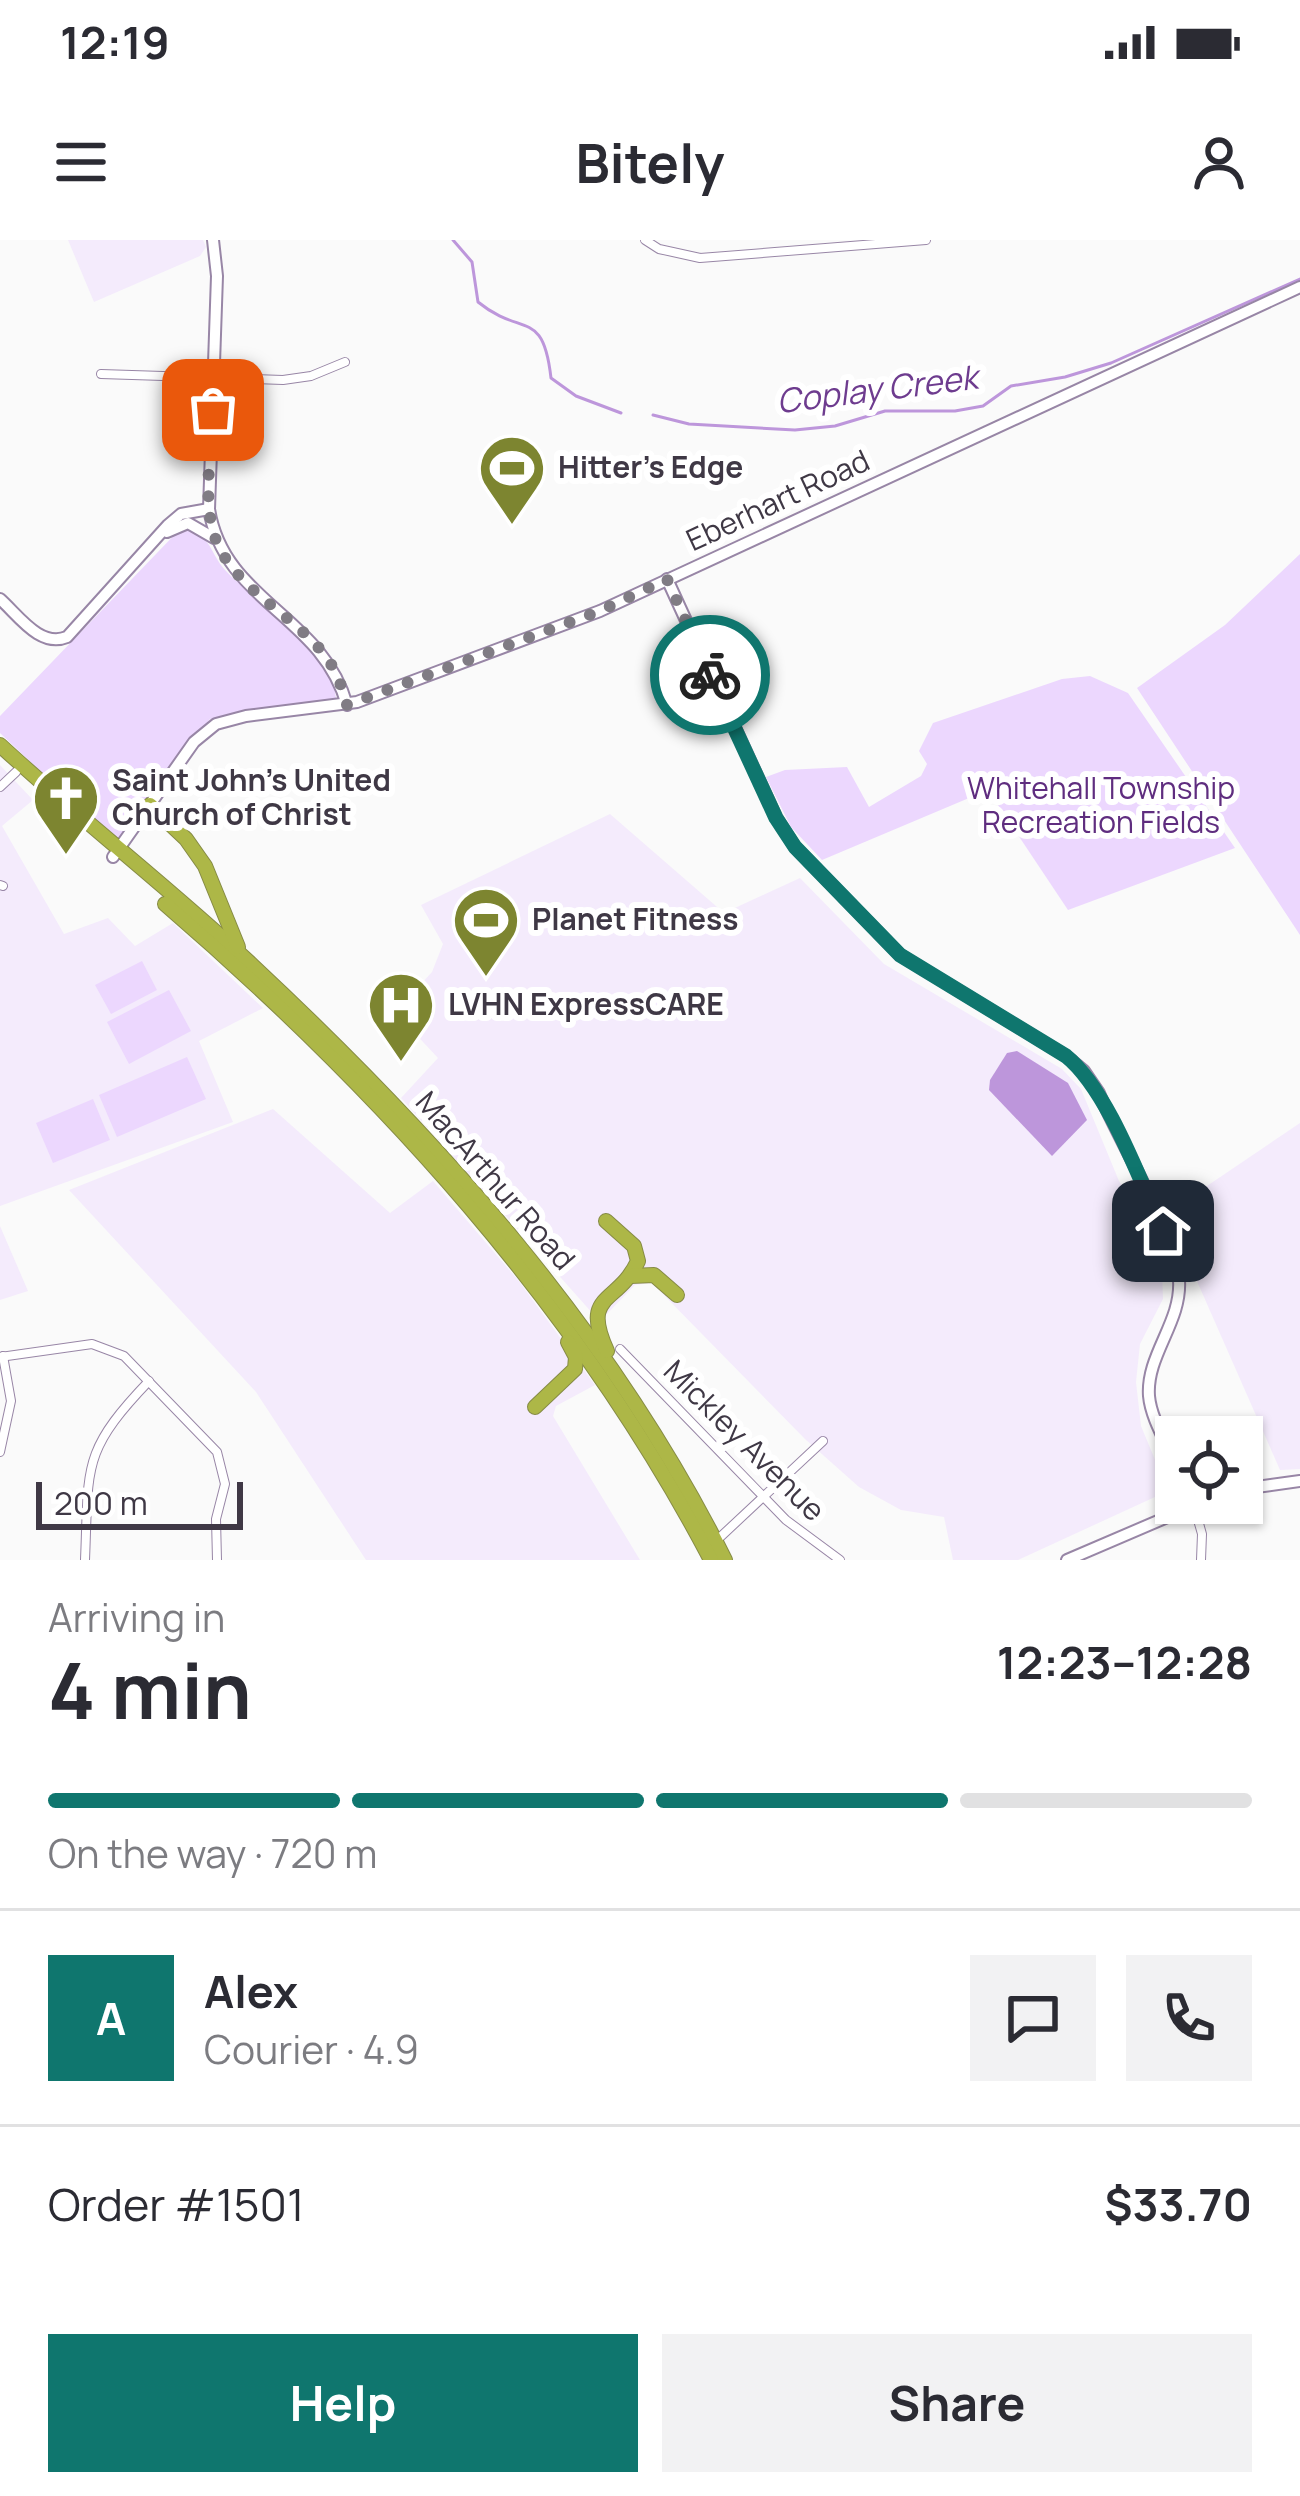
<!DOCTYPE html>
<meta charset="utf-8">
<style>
body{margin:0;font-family:Manrope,sans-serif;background:#f2f2f3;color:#2b2b33;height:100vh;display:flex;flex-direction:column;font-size:45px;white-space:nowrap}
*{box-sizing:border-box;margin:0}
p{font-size:39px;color:#7c7c81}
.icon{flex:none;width:66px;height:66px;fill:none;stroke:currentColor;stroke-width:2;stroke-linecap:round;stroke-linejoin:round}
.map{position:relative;height:1320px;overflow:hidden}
.drawer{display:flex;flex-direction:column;background:#fff;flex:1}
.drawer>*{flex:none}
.buttons{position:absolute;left:1155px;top:1176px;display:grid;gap:24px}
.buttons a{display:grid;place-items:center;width:108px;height:108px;border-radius:0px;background:#fff;box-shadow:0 3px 9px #0004;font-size:60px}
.scale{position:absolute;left:36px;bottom:30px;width:207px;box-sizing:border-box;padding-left:12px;border:6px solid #3f3845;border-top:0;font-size:33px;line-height:42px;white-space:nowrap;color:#3f3845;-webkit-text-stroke:9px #fff;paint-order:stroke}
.pin{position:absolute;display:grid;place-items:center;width:102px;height:102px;color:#fff;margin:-51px;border-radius:24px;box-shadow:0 6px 18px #0006}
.courier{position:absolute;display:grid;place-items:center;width:120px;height:120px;margin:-60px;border:9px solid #0f766e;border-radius:50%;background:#fff;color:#222;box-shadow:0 3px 15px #0007}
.head em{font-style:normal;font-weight:700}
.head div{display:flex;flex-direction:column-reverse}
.head{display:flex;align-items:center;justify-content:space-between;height:204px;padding:0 48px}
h1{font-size:78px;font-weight:700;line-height:90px}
.bar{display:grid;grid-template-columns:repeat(4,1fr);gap:18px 12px;align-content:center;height:144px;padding:0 48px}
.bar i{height:15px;border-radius:9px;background:#e1e1e2}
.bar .selected{background:#0f766e}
.bar p{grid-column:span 4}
.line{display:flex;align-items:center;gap:30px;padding:0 48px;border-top:3px solid #e1e1e2}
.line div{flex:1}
.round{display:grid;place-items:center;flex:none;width:126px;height:126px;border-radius:0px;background:#f2f2f3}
.button{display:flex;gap:24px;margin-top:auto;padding:24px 48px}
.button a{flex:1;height:138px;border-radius:0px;background:#0f766e;color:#fff;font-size:48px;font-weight:700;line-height:138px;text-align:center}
.button a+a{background:#f2f2f3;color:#2b2b33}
.status{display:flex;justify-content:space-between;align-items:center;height:84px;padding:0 60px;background:#fff;direction:ltr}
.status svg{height:33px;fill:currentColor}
header{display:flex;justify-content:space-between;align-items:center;height:156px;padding:0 48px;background:#fff;font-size:54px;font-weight:700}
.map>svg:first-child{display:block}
</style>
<div class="status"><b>12:19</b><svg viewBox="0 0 49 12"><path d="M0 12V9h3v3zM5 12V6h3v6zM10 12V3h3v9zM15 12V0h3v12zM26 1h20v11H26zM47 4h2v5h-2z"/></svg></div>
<header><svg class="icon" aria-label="menu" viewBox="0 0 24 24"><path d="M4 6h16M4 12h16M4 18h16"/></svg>Bitely<svg class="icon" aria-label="person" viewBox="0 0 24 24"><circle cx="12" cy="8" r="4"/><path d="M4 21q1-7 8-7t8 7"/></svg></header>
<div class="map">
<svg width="1300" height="1320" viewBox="0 0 1300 1320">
<rect width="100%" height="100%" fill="#fafafa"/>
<g fill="#f4ebfc">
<path d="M 68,0 L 203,0 L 206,7 L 200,16 L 94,62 Z"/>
<path d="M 0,525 L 33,560 L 2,586 L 64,694 L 108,678 L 135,706 L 173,683 L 263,768 L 199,801 L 233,882 L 0,966 Z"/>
<path d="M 610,574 L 724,673 L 800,638 L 884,724 L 1062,829 L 1081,849 L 1119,941 L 1142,976 L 1162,1030 L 1163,1059 L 1140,1104 L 1136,1142 L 1141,1186 L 1168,1251 L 1018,1320 L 953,1320 L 944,1277 L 901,1270 L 859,1247 L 805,1199 L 652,1043 L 635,1045 L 604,1077 L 602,1084 L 401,858 L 438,818 L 395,772 L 432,732 L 443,704 L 421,665 Z"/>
<path d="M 273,869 L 390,973 L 433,941 L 518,1040 L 595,1145 L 556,1166 L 553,1176 L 640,1320 L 366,1320 L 256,1152 L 69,950 Z"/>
<path d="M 1300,883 L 1300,1229 L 1280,1230 L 1167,973 Z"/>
<path d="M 0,986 L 28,1051 L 0,1060 Z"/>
</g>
<g fill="#ecd7fe">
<path d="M 182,287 C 215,298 207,310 226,331 C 258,365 333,408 336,458 L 325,463 L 210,479 L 116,603 L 0,493 L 0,476 Z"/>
<path d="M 1300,314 L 1300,695 L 1137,448 L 1225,385 Z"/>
<path d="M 1090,436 L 1128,453 L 1235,608 L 1068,670 L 988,550 L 822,620 L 791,587 L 766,537 L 785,530 L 847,527 L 869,567 L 921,536 L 927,524 L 919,511 L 933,483 L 1062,439 Z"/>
<path d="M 142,721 L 157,750 L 111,774 L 95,745 Z"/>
<path d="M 169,750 L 191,791 L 129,824 L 107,782 Z"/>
<path d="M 187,817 L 206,859 L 117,897 L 99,855 Z"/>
<path d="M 93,859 L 110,900 L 53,923 L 36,883 Z"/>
</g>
<path fill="#bd96db" d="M 1017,811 L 1068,843 L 1087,880 L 1052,916 L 989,850 L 990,840 L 1007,813 Z"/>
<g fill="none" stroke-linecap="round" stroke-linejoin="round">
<g stroke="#bd96db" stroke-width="3">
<path d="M 453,0 L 472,22 L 478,62 C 522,98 543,67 551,138 L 576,156 L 621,173"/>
<path d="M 653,175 L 689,184 L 795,190 L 835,186 L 885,171 L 955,171 L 983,166 L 1011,146 L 1065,137 L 1111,123 L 1300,39"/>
</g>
<defs>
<g id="street">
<path d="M 645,0 L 659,9 L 700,18 L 926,0"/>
<path d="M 101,134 L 283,140 L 311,136 L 345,122"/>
<path d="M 0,547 L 16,532"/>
<path d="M 0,645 L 3,646"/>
<path d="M 620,1109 L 786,1280 L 840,1320"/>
<path d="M 0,1117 L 92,1104 L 124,1116 L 217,1212 L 225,1244 L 216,1279 L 217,1320"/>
<path d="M 0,1212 L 11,1161 L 3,1116"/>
<path d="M 1194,1266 L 1202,1294 L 1201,1320"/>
<path d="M 716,1301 L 823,1201"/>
<path d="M 85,1320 C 89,1226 81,1212 149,1141"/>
</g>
<g id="secondary">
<path d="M 213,0 L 217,36 L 209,269 C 224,362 322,375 347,465"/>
<path d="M 167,292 L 188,283 L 214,298"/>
<path d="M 667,339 L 776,577 L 795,607 L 900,715 L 1066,816 L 1084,831 L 1099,853 C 1118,900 1177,995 1179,1040 C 1182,1082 1146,1115 1149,1156 C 1151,1179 1167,1203 1176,1225"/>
<path d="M 0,359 C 19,376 40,408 67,397 L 168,285 L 181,274 L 209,269"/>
<path d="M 113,617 L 194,502 L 216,484 L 246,476 L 357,462 L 600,371 L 1300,47"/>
<path d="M 1242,1249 L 1300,1241"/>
<path d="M 1067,1320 L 1200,1263"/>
</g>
<g id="highway">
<path d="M 0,505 C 82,581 171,649 253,726 C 438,899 611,1091 725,1320"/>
<path d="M 150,565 L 186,599 L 205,626 L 238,707"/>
<path d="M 165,664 C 381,850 578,1066 711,1320"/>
<path d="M 606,981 L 634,1006 L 638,1021 C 618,1065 580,1052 607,1111"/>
<path d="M 631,1036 L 654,1035 L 677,1055"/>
<path d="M 535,1167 L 575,1129 L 576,1117 L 568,1102"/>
</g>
</defs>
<use href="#street" stroke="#9886a6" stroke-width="10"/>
<use href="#secondary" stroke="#9886a6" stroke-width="14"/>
<use href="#highway" stroke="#868b46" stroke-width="16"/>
<use href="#street" stroke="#fff" stroke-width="8"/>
<use href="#secondary" stroke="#fff" stroke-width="10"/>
<use href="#highway" stroke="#adb747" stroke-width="14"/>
</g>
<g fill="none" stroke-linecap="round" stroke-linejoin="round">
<path stroke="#807c84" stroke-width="12" stroke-dasharray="0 21.6" d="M 213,170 C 212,208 203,253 213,291 C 228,346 291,372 324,414 C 336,429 342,447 347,465 L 600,371 L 667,339 L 710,435"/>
<path stroke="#0f766e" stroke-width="15" d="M 710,435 L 776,578 L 795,607 L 900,715 L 1066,816 C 1108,850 1140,941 1163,991"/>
</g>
<defs>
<symbol id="stadium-pin" viewBox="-11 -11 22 30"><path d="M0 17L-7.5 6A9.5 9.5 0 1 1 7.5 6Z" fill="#7d8530" stroke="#fff"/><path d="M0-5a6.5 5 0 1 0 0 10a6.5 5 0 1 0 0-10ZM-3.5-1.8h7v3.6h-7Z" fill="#fff"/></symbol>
<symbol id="church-pin" viewBox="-11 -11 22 30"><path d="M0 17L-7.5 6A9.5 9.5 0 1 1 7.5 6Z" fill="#7d8530" stroke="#fff"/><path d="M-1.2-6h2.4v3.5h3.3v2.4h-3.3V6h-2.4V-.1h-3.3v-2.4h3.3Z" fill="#fff"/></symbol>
<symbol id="hospital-pin" viewBox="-11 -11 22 30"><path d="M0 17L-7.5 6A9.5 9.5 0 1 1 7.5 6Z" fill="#7d8530" stroke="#fff"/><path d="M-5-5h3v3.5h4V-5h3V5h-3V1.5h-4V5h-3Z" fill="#fff"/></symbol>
</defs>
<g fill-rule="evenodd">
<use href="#stadium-pin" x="474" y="190" width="76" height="104"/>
<use href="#church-pin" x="28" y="520" width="76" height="104"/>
<use href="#stadium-pin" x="448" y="642" width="76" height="104"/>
<use href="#hospital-pin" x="363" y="727" width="76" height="104"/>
</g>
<g text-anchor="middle" stroke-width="12" stroke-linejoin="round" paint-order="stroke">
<g font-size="30" font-weight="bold" fill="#3f3845" stroke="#fff" text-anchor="start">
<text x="558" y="238">Hitter's Edge</text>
<text x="112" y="551">Saint John's United<tspan x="112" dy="34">Church of Christ</tspan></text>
<text x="532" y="690">Planet Fitness</text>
<text x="448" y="775">LVHN ExpressCARE</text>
</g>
<g font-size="30" fill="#3f3845" stroke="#fff">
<text transform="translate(778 261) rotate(-25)" y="10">Eberhart Road</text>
<text transform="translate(495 941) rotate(49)" y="10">MacArthur Road</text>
<text transform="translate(744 1201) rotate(45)" y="10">Mickley Avenue</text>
</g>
<g font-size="30" fill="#5f2d7f" stroke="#fff">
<text x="1101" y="559">Whitehall Township<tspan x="1101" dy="34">Recreation Fields</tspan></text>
</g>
<g font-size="33" font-style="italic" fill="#6e3c8f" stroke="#fff">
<text transform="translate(877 149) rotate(-7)" y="12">Coplay Creek</text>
</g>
</g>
</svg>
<div class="buttons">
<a><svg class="icon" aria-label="locate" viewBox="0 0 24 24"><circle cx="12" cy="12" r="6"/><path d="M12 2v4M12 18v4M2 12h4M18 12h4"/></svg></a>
</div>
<div class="scale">200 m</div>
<div class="pin" style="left:213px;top:170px;background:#ea580c"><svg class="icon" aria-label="bag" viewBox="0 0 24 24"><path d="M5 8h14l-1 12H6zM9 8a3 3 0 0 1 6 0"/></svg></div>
<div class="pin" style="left:1163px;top:991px;background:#1f2937"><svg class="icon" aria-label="home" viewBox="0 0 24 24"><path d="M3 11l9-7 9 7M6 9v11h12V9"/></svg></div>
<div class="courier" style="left:710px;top:435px"><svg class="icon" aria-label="bike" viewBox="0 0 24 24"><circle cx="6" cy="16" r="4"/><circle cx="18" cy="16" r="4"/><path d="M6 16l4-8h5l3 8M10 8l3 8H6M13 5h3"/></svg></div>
</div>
<section class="drawer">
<div class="head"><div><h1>4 min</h1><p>Arriving in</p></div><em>12:23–12:28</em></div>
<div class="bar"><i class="selected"></i><i class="selected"></i><i class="selected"></i><i></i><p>On the way · 720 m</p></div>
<div class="line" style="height:216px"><b class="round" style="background:#0f766e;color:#fff">A</b><div><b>Alex</b><p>Courier · 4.9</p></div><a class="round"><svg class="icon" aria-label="chat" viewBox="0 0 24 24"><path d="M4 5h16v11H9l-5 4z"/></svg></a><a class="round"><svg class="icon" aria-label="phone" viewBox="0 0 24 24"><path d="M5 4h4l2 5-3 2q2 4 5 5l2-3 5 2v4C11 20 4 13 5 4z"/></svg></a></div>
<div class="line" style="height:156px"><div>Order #1501</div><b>$33.70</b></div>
<div class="button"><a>Help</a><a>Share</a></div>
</section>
